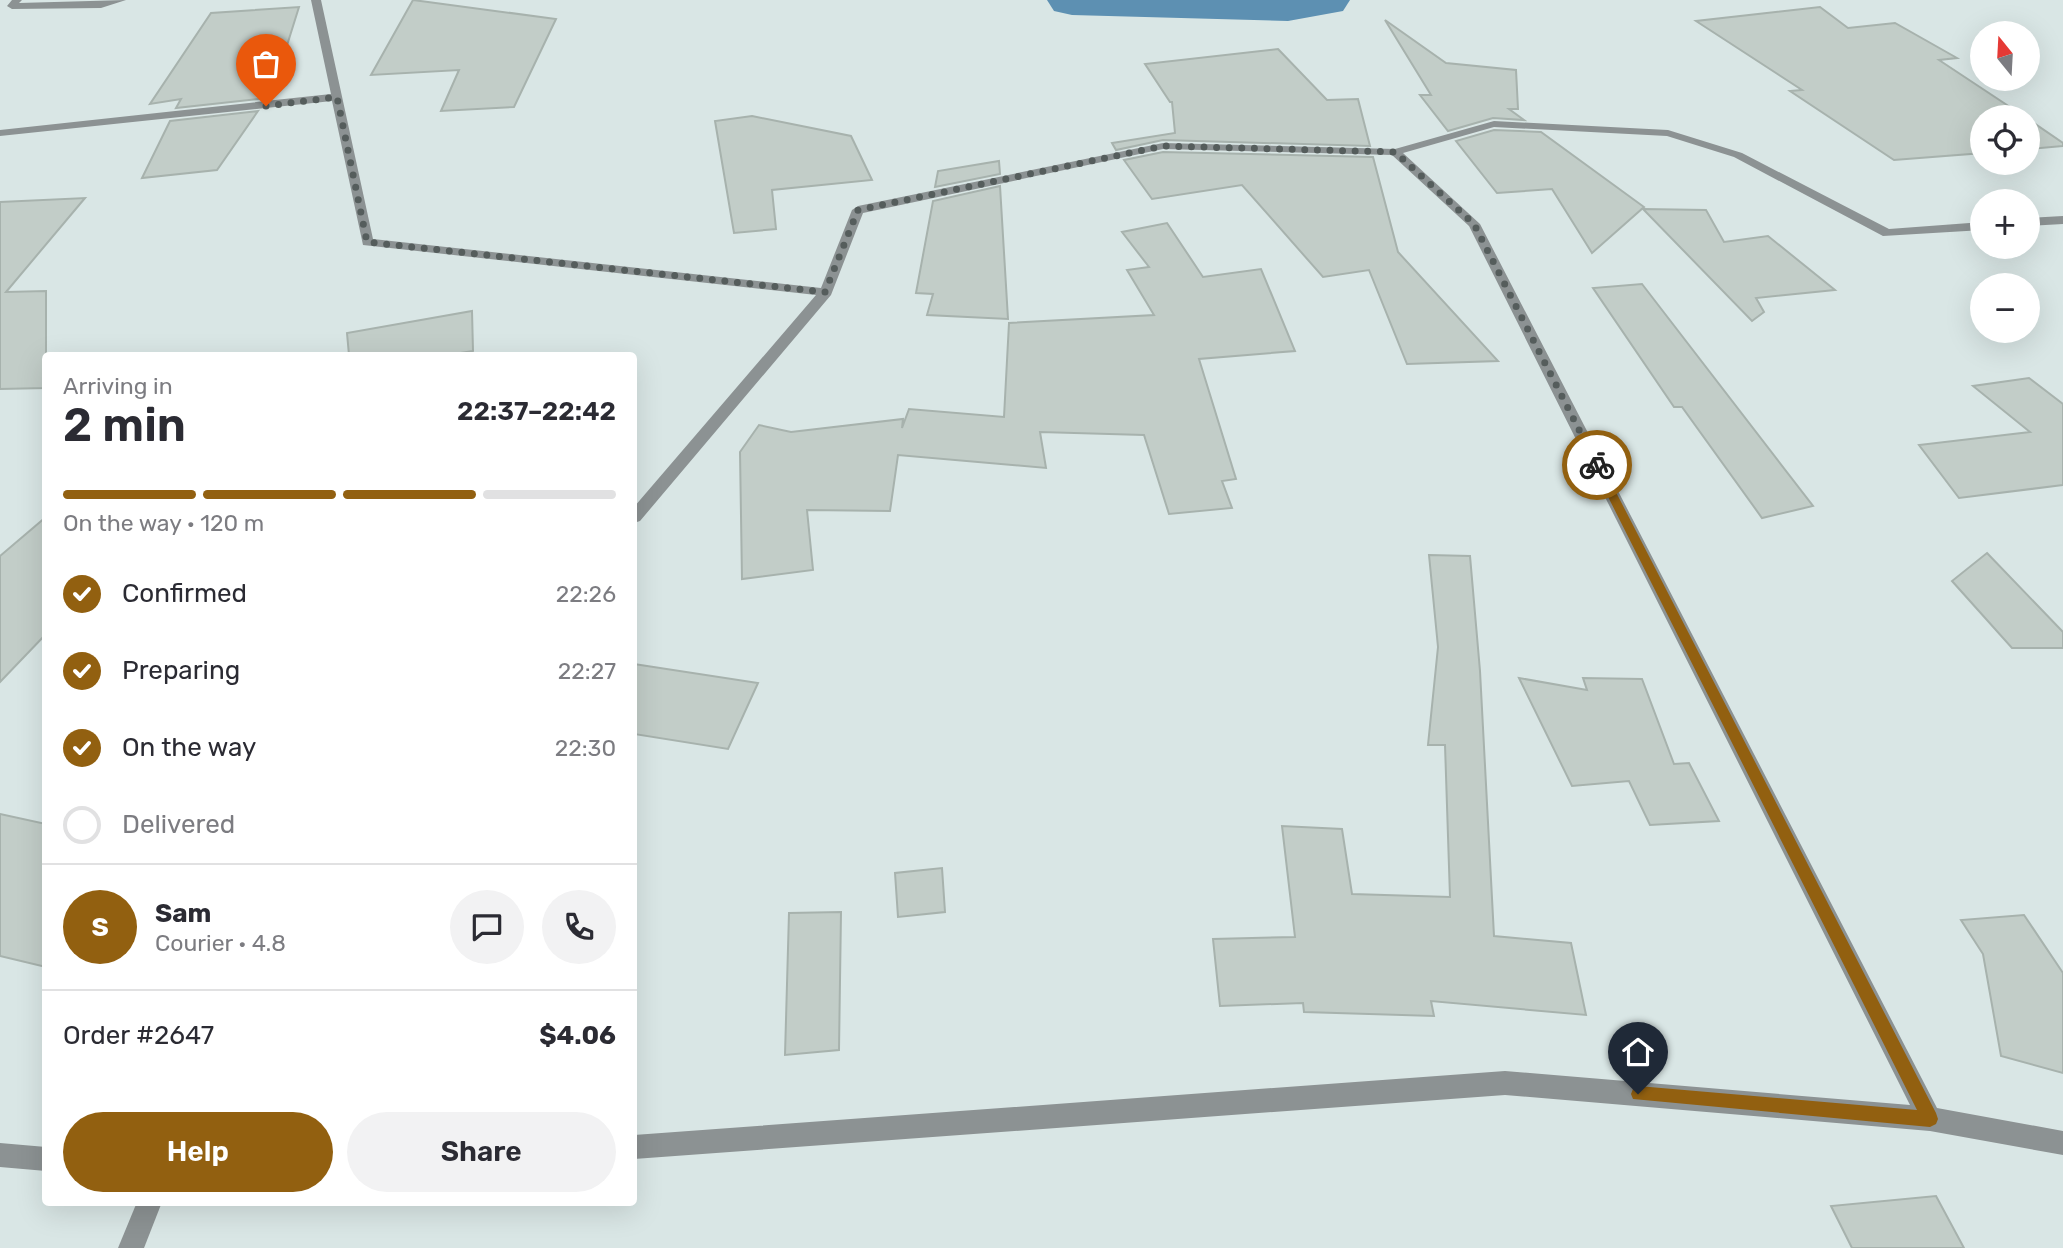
<!DOCTYPE html>
<meta charset="utf-8">
<style>
body{margin:0;font-family:Rubik,sans-serif;background:#f2f2f3;color:#2b2b33;height:100vh;display:flex;flex-direction:column;font-size:26px;white-space:nowrap}
*{box-sizing:border-box;margin:0}
p{font-size:23px;color:#7c7c81}
.icon{flex:none;width:38px;height:38px;fill:none;stroke:currentColor;stroke-width:2;stroke-linecap:round;stroke-linejoin:round}
.map{position:relative;flex:1;overflow:hidden}
.details{position:absolute;left:42px;top:352px;width:595px;height:854px;display:flex;flex-direction:column;background:#fff;border-radius:7px;box-shadow:0 7px 28px #0002}
.details>*{flex:none}
.needle{width:46px;rotate:342deg}
.buttons{position:absolute;left:1970px;top:21px;display:grid;gap:14px}
.buttons a{display:grid;place-items:center;width:70px;height:70px;border-radius:50%;background:#fff;box-shadow:0 7px 28px #0002;font-size:35px}
.pin{position:absolute;display:grid;place-items:center;width:60px;height:60px;color:#fff;margin:-72px -30px;border-radius:50% 50% 50% 0;rotate:-45deg;box-shadow:0 0 7px #0007}
.pin .icon{rotate:45deg}
.courier{position:absolute;display:grid;place-items:center;width:70px;height:70px;margin:-35px;border:5px solid #926010;border-radius:50%;background:#fff;color:#222;box-shadow:0 2px 9px #0007}
.overview em{font-style:normal;font-weight:600}
.overview div{display:flex;flex-direction:column-reverse}
.overview{display:flex;align-items:center;justify-content:space-between;height:119px;padding:0 21px}
h1{font-size:46px;font-weight:600;line-height:52px}
.bar{display:grid;grid-template-columns:repeat(4,1fr);gap:10px 7px;align-content:center;height:84px;padding:0 21px}
.bar i{height:9px;border-radius:5px;background:#e1e1e2}
.bar .current{background:#926010}
.bar p{grid-column:span 4}
.line{display:flex;align-items:center;gap:18px;padding:0 21px;border-top:2px solid #e1e1e2}
.line div{flex:1}
.round{display:grid;place-items:center;flex:none;width:74px;height:74px;border-radius:37px;background:#f2f2f3}
ol{padding:0 21px;list-style:none}
li{display:flex;align-items:center;gap:21px;height:77px}
li p{margin-inline-start:auto}
li .icon{padding:7px;border-radius:50%;background:#926010;color:#fff;stroke-width:4}
li:last-child{color:#7c7c81}
li i{width:38px;height:38px;border:4px solid #e1e1e2;border-radius:50%}
.primary-button{display:flex;gap:14px;margin-top:auto;padding:14px 21px}
.primary-button a{flex:1;height:80px;border-radius:42px;background:#926010;color:#fff;font-size:28px;font-weight:600;line-height:80px;text-align:center}
.primary-button a+a{background:#f2f2f3;color:#2b2b33}
.map>svg:first-child{display:block}
</style>
<div class="map">
<svg width="2063" height="1248" viewBox="0 0 2063 1248">
<rect width="100%" height="100%" fill="#d9e6e5"/>
<g fill="none" stroke-linecap="round" stroke-linejoin="round">
<path fill="#5d90b2" fill-rule="evenodd" d="M 1047,0 L 1350,0 L 1343,11 L 1288,21 L 1072,15 L 1054,11 Z"/>
</g>
<g fill="#c2cdc8" stroke="#a7b2ad" stroke-width="2">
<path d="M 413,0 L 556,19 L 514,107 L 441,111 L 459,70 L 371,75 Z"/>
<path d="M 299,7 L 273,90 L 267,98 L 176,108 L 181,99 L 150,104 L 211,13 Z"/>
<path d="M 1820,7 L 1848,28 L 1895,23 L 1957,58 L 1939,60 L 2025,117 L 1983,117 L 1983,153 L 1894,160 L 1790,91 L 1802,90 L 1696,21 Z"/>
<path d="M 1385,20 L 1446,63 L 1516,70 L 1518,109 L 1509,109 L 1524,120 L 1493,118 L 1448,131 L 1420,95 L 1431,95 Z"/>
<path d="M 1278,49 L 1327,100 L 1358,99 L 1370,146 L 1163,140 L 1116,150 L 1112,143 L 1175,133 L 1172,102 L 1170,102 L 1145,64 Z"/>
<path d="M 258,111 L 217,170 L 142,178 L 170,121 Z"/>
<path d="M 752,116 L 851,136 L 872,180 L 772,190 L 776,229 L 734,233 L 715,121 Z"/>
<path d="M 2028,119 L 2063,143 L 2063,146 L 2028,149 Z"/>
<path d="M 1494,130 L 1541,132 L 1644,207 L 1592,253 L 1552,189 L 1497,193 L 1456,141 Z"/>
<path d="M 1163,152 L 1373,157 L 1398,252 L 1498,361 L 1407,364 L 1369,270 L 1323,277 L 1242,185 L 1152,199 L 1124,160 Z"/>
<path d="M 999,161 L 1000,174 L 935,187 L 938,171 Z"/>
<path d="M 1000,186 L 1008,319 L 927,315 L 933,294 L 916,293 L 933,201 Z"/>
<path d="M 85,198 L 6,292 L 46,291 L 46,388 L 0,389 L 0,202 Z"/>
<path d="M 1643,209 L 1706,210 L 1724,242 L 1768,236 L 1835,290 L 1756,298 L 1764,312 L 1752,321 Z"/>
<path d="M 1167,223 L 1203,277 L 1261,269 L 1295,351 L 1199,359 L 1236,479 L 1222,481 L 1232,508 L 1169,514 L 1144,435 L 1040,432 L 1046,468 L 898,455 L 890,511 L 807,510 L 813,570 L 742,579 L 740,452 L 759,425 L 791,432 L 903,419 L 902,428 L 909,409 L 1004,417 L 1009,323 L 1154,315 L 1127,270 L 1149,267 L 1122,232 Z"/>
<path d="M 1642,284 L 1813,506 L 1762,518 L 1682,407 L 1674,407 L 1593,288 Z"/>
<path d="M 472,311 L 473,351 L 448,355 L 349,355 L 347,333 Z"/>
<path d="M 2029,378 L 2063,404 L 2063,485 L 1959,498 L 1919,445 L 2030,432 L 1973,386 Z"/>
<path d="M 46,517 L 46,634 L 0,682 L 0,556 Z"/>
<path d="M 1987,553 L 2063,632 L 2063,648 L 2012,648 L 1952,581 Z"/>
<path d="M 1429,555 L 1470,556 L 1480,671 L 1494,936 L 1571,943 L 1586,1015 L 1431,1001 L 1434,1016 L 1304,1012 L 1303,1003 L 1220,1006 L 1213,939 L 1295,937 L 1282,826 L 1342,829 L 1352,894 L 1450,897 L 1445,745 L 1428,745 L 1438,647 Z"/>
<path d="M 634,664 L 758,683 L 728,749 L 634,734 Z"/>
<path d="M 1519,678 L 1587,690 L 1583,678 L 1642,679 L 1674,764 L 1689,763 L 1719,821 L 1650,825 L 1629,781 L 1572,786 Z"/>
<path d="M 0,814 L 46,824 L 46,967 L 0,956 Z"/>
<path d="M 942,868 L 945,912 L 898,917 L 895,873 Z"/>
<path d="M 841,912 L 839,1050 L 785,1055 L 789,913 Z"/>
<path d="M 2024,915 L 2063,973 L 2063,1073 L 2001,1056 L 1983,954 L 1961,920 Z"/>
<path d="M 1936,1196 L 1964,1248 L 1852,1248 L 1831,1206 Z"/>
</g>
<g fill="none" stroke-linecap="round" stroke-linejoin="round">
<g fill="#8c9293" fill-rule="evenodd">
<path d="M 12,0 L 22,0 L 19,3 L 126,0 L 101,8 L 12,9 L 7,6 Z"/>
<path d="M 311,0 L 321,0 L 373,239 L 821,288 L 852,210 L 858,206 L 1163,143 L 1395,149 L 1494,121 L 1668,130 L 1742,153 L 1889,229 L 1983,222 L 1983,230 L 1883,236 L 1734,157 L 1667,136 L 1494,127 L 1403,153 L 1480,224 L 1937,1108 L 2063,1131 L 2063,1155 L 1930,1131 L 1505,1095 L 634,1159 L 634,1135 L 1505,1071 L 1910,1105 L 1469,226 L 1392,155 L 1163,149 L 863,213 L 831,295 L 640,521 L 634,523 L 634,507 L 816,295 L 363,245 L 332,101 L 0,136 L 0,130 L 331,94 Z"/>
<path d="M 2063,216 L 2063,224 L 2028,226 L 2028,218 Z"/>
<path d="M 0,1143 L 46,1147 L 46,1171 L 0,1167 Z"/>
<path d="M 137,1202 L 162,1202 L 144,1248 L 118,1248 Z"/>
</g>
</g>
<path fill="#926010" d="M 1593,463 L 1602,465 L 1936,1113 L 1938,1119 L 1936,1124 L 1930,1127 L 1633,1099 L 1631,1094 L 1633,1089 L 1638,1086 L 1917,1110 L 1592,465 Z"/>
<g fill="none" stroke-linecap="round" stroke-linejoin="round">
<path stroke="#555d5c" stroke-width="7" stroke-dasharray="0 12.6" d="M 266,106 L 337,97 L 367,242 L 825,292 L 858,210 L 1163,146 L 1395,152 L 1474,224 L 1597,465"/>
</g>
</svg>
<div class="buttons">
<a><svg class="needle" viewBox="-14 -14 28 28"><path d="M0-13l5 13h-10z" fill="#e53935"/><path d="M0 13l5-13h-10z" fill="#7c7c81"/></svg></a>
<a><svg class="icon" aria-label="locate" viewBox="0 0 24 24"><circle cx="12" cy="12" r="6"/><path d="M12 2v4M12 18v4M2 12h4M18 12h4"/></svg></a>
<a>+</a>
<a>−</a>
</div>
<div class="pin" style="left:266px;top:106px;background:#ea580c"><svg class="icon" aria-label="bag" viewBox="0 0 24 24"><path d="M5 8h14l-1 12H6zM9 8a3 3 0 0 1 6 0"/></svg></div>
<div class="pin" style="left:1638px;top:1094px;background:#1f2937"><svg class="icon" aria-label="home" viewBox="0 0 24 24"><path d="M3 11l9-7 9 7M6 9v11h12V9"/></svg></div>
<div class="courier" style="left:1597px;top:465px"><svg class="icon" aria-label="bike" viewBox="0 0 24 24"><circle cx="6" cy="16" r="4"/><circle cx="18" cy="16" r="4"/><path d="M6 16l4-8h5l3 8M10 8l3 8H6M13 5h3"/></svg></div>
<section class="details">
<div class="overview"><div><h1>2 min</h1><p>Arriving in</p></div><em>22:37–22:42</em></div>
<div class="bar"><i class="current"></i><i class="current"></i><i class="current"></i><i></i><p>On the way · 120 m</p></div>
<ol>
<li><svg class="icon" aria-label="check" viewBox="0 0 24 24"><path d="M5 12l5 5 9-10"/></svg>Confirmed<p>22:26</p></li>
<li><svg class="icon" aria-label="check" viewBox="0 0 24 24"><path d="M5 12l5 5 9-10"/></svg>Preparing<p>22:27</p></li>
<li><svg class="icon" aria-label="check" viewBox="0 0 24 24"><path d="M5 12l5 5 9-10"/></svg>On the way<p>22:30</p></li>
<li><i></i>Delivered</li>
</ol>
<div class="line" style="height:126px"><b class="round" style="background:#926010;color:#fff">S</b><div><b>Sam</b><p>Courier · 4.8</p></div><a class="round"><svg class="icon" aria-label="chat" viewBox="0 0 24 24"><path d="M4 5h16v11H9l-5 4z"/></svg></a><a class="round"><svg class="icon" aria-label="phone" viewBox="0 0 24 24"><path d="M5 4h4l2 5-3 2q2 4 5 5l2-3 5 2v4C11 20 4 13 5 4z"/></svg></a></div>
<div class="line" style="height:91px"><div>Order #2647</div><b>$4.06</b></div>
<div class="primary-button"><a>Help</a><a>Share</a></div>
</section>
</div>
